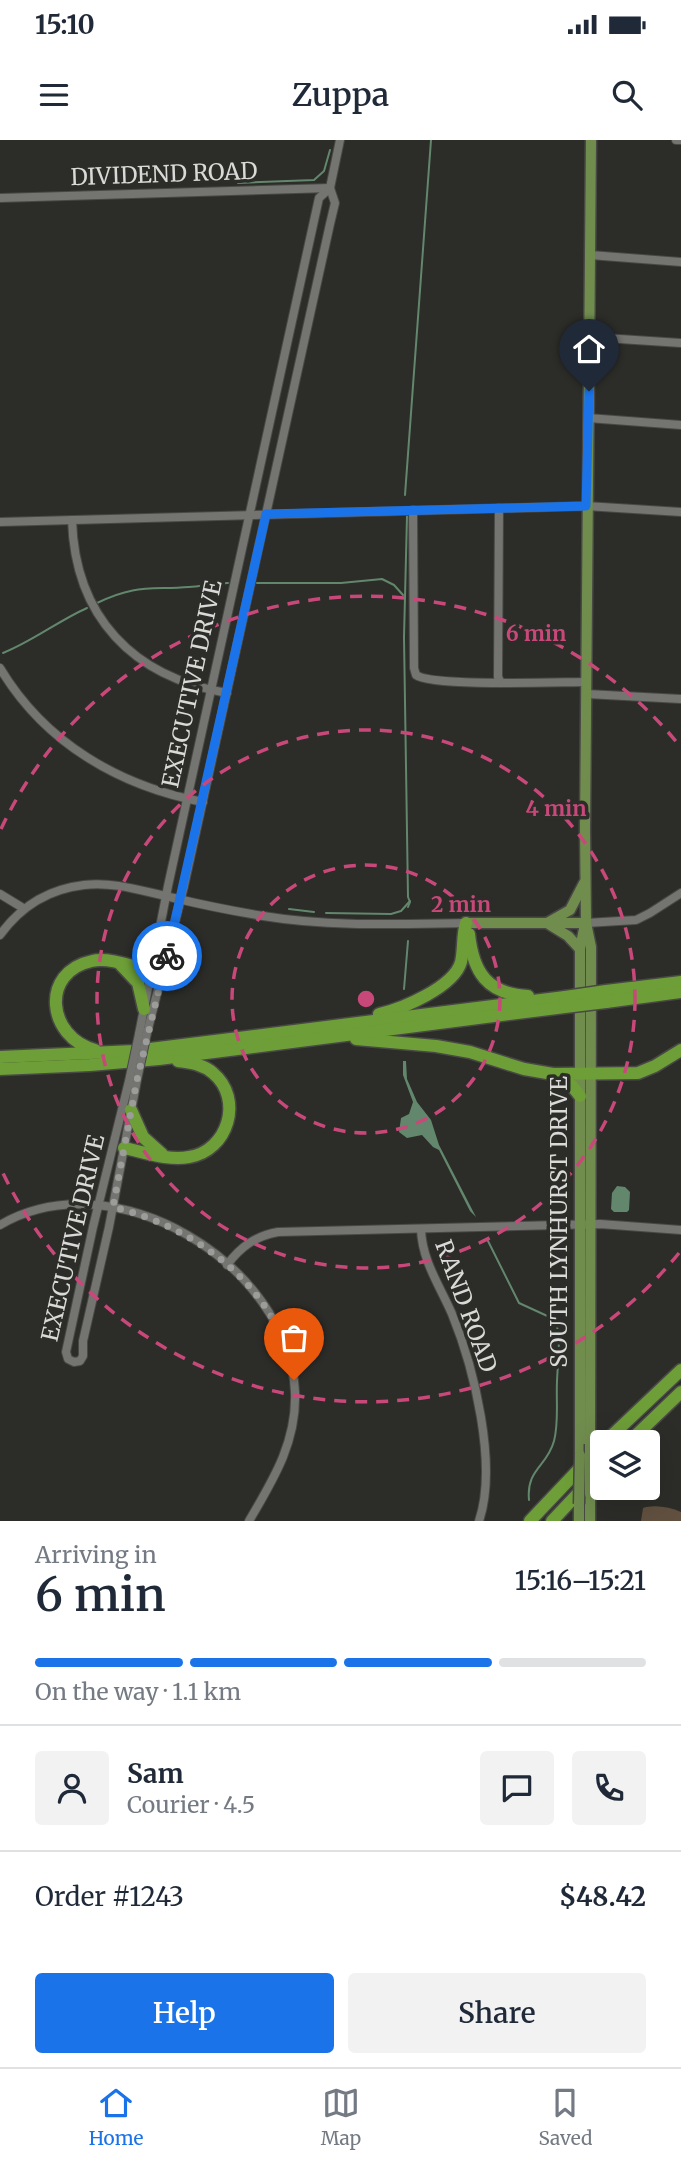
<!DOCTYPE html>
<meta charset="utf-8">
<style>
body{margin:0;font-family:Merriweather,serif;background:#f2f2f3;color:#1f2937;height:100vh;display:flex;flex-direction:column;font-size:26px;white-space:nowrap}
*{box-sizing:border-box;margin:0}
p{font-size:23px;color:#747a83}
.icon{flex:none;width:38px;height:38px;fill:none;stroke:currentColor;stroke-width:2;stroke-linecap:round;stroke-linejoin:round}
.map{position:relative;height:1381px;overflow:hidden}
.drawer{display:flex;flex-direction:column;background:#fff;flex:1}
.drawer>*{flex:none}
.fabs{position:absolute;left:590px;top:1290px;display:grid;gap:14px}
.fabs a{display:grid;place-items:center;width:70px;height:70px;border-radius:7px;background:#fff;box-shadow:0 7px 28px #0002;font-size:35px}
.pin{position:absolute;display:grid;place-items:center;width:60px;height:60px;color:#fff;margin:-72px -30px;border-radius:50% 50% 50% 0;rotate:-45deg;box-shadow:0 0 7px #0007}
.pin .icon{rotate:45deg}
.courier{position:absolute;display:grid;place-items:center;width:70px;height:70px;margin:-35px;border:5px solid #1a73e8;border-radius:50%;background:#fff;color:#222;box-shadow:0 2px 9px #0007}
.head em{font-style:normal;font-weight:600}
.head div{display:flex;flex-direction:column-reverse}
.head{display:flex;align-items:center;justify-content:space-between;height:119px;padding:0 35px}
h1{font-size:46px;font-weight:600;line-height:52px}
.bar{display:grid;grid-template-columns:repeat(4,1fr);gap:10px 7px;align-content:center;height:84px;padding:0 35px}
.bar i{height:9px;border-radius:5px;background:#e0e1e3}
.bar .on{background:#1a73e8}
.bar p{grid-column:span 4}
.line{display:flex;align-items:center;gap:18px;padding:0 35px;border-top:2px solid #e0e1e3}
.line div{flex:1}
.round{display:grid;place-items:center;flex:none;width:74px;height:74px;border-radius:7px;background:#f2f2f3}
.action{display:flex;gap:14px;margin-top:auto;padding:14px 35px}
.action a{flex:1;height:80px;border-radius:7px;background:#1a73e8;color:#fff;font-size:28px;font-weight:600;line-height:80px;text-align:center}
.action a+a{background:#f2f2f3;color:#1f2937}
.status{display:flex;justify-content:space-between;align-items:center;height:49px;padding:0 35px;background:#fff;direction:ltr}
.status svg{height:19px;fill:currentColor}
header{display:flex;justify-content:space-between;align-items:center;height:91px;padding:0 35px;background:#fff;font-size:32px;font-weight:600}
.dock{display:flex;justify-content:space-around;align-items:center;height:98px;border-top:2px solid #e0e1e3;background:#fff;font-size:19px;color:#747a83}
.dock a{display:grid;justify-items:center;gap:4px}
.dock .on{color:#1a73e8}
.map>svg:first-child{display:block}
</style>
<div class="status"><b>15:10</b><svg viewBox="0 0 49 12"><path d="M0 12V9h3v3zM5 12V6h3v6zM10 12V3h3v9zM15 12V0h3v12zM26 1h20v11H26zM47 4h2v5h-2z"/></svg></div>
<header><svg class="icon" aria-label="menu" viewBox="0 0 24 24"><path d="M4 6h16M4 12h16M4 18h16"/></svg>Zuppa<svg class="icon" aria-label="search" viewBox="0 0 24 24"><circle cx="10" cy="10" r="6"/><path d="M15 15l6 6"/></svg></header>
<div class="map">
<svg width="681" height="1381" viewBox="0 0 681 1381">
<rect width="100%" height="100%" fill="#2c2c29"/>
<path fill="#61503f" d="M 646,1367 C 658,1365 670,1367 681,1372 L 681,1381 L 641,1381 L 643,1368 Z"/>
<g fill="#62876c">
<path d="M 403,921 L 406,921 L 407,939 L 417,962 L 431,980 L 439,1005 L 476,1077 L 470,1071 L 439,1010 L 433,1007 L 422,995 L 407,998 L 399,992 L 401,978 L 409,974 L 413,962 L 403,935 Z"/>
<path d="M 617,1046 L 625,1047 L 630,1052 L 629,1070 L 627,1072 L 614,1072 L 611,1069 L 612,1053 Z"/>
</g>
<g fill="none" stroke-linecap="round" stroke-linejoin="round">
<g stroke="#62876c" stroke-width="2">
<path d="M 238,43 L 314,40 L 324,31 L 330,10"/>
<path d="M 405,355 L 431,0"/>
<path d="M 407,376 L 404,497 L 408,757 L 410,762 L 408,767"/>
<path d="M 257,443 L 341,443 L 382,439 L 394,445 L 403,455"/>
<path d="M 97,463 C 136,444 150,450 189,447 C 202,446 215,443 228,443"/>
<path d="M 3,513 C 33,501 58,481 87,468"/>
<path d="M 289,769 L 314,772"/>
<path d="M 326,773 L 391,774 L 401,771 L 410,761"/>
<path d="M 404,849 L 408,801"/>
<path d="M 487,1099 L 519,1163 L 556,1180 C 561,1204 558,1218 557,1241 C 556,1261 559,1282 554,1301 C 547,1327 526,1329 529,1360"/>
</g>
<defs>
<g id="minor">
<path d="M 676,0 L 681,0"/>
<path d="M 0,58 L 330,48"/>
<path d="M 590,115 L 681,122"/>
<path d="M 589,197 L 681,203"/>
<path d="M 588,278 L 681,285"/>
<path d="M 499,368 L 498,537 L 501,543"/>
<path d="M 413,370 L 414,528 L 416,535 C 432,547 559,542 587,542"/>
<path d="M 72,380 C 75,477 133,537 227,553"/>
<path d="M 0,382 L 586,366 L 681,372"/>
<path d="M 0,528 C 45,603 119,646 203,662"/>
<path d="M 587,554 L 681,559"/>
<path d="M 0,754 L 23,768"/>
<path d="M 586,783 L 636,780 L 650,773 L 681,753"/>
<path d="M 0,795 C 21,766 49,749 84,745 C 114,741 145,752 174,758 C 203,765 233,771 263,776 C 330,787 398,784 466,783"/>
<path d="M 147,893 L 184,746 L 330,84 L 335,63 L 330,48 L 340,0"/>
<path d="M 139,894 L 168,746 L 319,58 L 330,48"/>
<path d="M 129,941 L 93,1087 L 66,1212 L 68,1219 L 74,1222 L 80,1221 L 83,1216 L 83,1201 L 109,1087 L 137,940"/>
<path d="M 0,1085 C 114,1018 289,1124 295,1252 C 297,1302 273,1340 249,1381"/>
<path d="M 421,1089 C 422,1121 440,1146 452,1174 C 474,1228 498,1325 479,1381"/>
<path d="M 227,1125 C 241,1106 256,1096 278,1092 L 600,1084 L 681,1090"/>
</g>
<g id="major">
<path d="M 466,783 L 586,783"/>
<path d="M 580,809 L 568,796 L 547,783 L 570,770 L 584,743"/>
<path d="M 590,1304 L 591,807 L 586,783 L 585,689 L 591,0"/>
<path d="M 580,1315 L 580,809 L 584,789"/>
<path d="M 579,1381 L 579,1364"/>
<path d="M 590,1381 L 590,1354"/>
</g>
<g id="highway">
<path d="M 469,794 C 473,832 487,854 528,856"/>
<path d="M 121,825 L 138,843 L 144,869"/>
<path d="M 606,851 L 681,842"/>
<path d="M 606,862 L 681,852"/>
<path d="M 379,874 C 402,869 454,847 461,822 C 464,809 462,796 466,783"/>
<path d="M 356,899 L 436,906 L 470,912 L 524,929 L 553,934 L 638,933 L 655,926 L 681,910"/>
<path d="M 95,910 C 47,897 40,832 92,821 C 109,817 134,827 151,831 L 159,830 L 165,824"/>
<path d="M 0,917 L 134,911 L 565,857"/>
<path d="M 0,929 L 90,925 L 159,919 L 565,867"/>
<path d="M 554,934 L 568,941 L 580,956"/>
<path d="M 131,970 L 143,997 L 162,1014"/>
<path d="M 124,1008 C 144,1012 168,1021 189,1017 C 228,1011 244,959 213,933 C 203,924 190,923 178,921"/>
<path d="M 605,1302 L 681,1230"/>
<path d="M 629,1302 L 681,1252"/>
<path d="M 530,1381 L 602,1305"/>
<path d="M 552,1381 L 602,1328"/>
</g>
</defs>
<use href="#minor" stroke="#484845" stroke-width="10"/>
<use href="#major" stroke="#484845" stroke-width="13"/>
<use href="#highway" stroke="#484845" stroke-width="15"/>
<use href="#minor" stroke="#747471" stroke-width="8"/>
<use href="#major" stroke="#708d4e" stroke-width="10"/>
<use href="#highway" stroke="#6d9e37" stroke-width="12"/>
<defs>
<g id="minor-bridge">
<path d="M 137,940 L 147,893"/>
<path d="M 129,941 L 139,894"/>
</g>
<g id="major-bridge">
<path d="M 590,1354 L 590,1304"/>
<path d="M 579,1364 L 580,1315"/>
</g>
<g id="highway-bridge">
<path d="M 565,857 L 606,851"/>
<path d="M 565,867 L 606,862"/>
</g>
</defs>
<use href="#minor-bridge" stroke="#484845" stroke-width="10" stroke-linecap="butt"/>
<use href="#major-bridge" stroke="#484845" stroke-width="13" stroke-linecap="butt"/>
<use href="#highway-bridge" stroke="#484845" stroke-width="15" stroke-linecap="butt"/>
<use href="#minor-bridge" stroke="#747471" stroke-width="8"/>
<use href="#major-bridge" stroke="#708d4e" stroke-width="10"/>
<use href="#highway-bridge" stroke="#6d9e37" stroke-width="12"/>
</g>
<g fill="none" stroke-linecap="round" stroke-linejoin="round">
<path stroke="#9c9c9a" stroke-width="7" stroke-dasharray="0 12.6" d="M 167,816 L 137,940 L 113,1067 C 197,1087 281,1150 294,1240"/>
<path stroke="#1a73e8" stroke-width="9" d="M 167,816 L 266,374 L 586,366 L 589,251"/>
</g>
<g fill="none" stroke="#c8487a" stroke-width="3.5" stroke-dasharray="12 9">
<circle cx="366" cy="859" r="134"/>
<circle cx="366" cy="859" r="269"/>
<path d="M679 1113A403 403 0 0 1 1 1029M1 689A403 403 0 0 1 679 605"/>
</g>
<g text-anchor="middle" stroke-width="7" stroke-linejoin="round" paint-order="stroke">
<g font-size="23" fill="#d9d9d7" stroke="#2c2c29">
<text transform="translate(164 34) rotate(-2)" y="8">DIVIDEND ROAD</text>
<text transform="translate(192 544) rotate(-78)" y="8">EXECUTIVE DRIVE</text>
<text transform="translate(559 1082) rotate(-90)" y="8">SOUTH LYNHURST DRIVE</text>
<text transform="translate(73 1098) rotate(-77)" y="8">EXECUTIVE DRIVE</text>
<text transform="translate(466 1166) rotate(70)" y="8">RAND ROAD</text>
</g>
</g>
<circle cx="366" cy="859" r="10" fill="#c8487a" stroke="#2c2c29" stroke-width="3.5"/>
<g font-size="21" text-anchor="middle" font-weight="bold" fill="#c8487a" stroke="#2c2c29" stroke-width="7" stroke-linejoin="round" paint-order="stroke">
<text x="536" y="501">6 min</text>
<text x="556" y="676">4 min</text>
<text x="461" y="772">2 min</text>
</g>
</svg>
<div class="fabs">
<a><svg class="icon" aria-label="layers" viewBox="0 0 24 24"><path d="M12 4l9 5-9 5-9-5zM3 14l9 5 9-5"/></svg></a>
</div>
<div class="pin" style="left:294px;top:1240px;background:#ea580c"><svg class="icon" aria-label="bag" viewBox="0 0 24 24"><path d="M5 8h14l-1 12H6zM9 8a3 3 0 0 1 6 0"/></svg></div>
<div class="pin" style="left:589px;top:251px;background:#1f2937"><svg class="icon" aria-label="home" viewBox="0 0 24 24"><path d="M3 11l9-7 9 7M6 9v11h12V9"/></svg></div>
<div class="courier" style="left:167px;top:816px"><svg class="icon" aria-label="bike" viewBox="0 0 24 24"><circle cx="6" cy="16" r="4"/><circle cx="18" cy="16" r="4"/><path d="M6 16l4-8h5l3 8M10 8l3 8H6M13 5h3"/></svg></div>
</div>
<section class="drawer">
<div class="head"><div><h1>6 min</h1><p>Arriving in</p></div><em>15:16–15:21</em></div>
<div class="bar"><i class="on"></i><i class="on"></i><i class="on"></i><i></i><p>On the way · 1.1 km</p></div>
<div class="line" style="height:126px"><a class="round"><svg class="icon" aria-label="person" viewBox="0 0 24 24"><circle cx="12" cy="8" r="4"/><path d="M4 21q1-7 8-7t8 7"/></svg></a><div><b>Sam</b><p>Courier · 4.5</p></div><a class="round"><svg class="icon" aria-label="chat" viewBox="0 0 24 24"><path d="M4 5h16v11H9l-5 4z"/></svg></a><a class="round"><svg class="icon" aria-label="phone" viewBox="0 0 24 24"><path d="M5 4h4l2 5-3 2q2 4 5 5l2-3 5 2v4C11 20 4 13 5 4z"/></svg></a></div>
<div class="line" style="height:91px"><div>Order #1243</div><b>$48.42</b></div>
<div class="action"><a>Help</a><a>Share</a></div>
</section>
<nav class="dock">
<a class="on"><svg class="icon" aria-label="home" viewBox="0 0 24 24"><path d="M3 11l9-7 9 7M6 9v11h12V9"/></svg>Home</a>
<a><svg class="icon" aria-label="map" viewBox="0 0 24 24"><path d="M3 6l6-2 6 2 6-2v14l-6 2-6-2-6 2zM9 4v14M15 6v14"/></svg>Map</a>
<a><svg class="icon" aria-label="saved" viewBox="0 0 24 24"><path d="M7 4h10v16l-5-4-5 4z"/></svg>Saved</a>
</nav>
